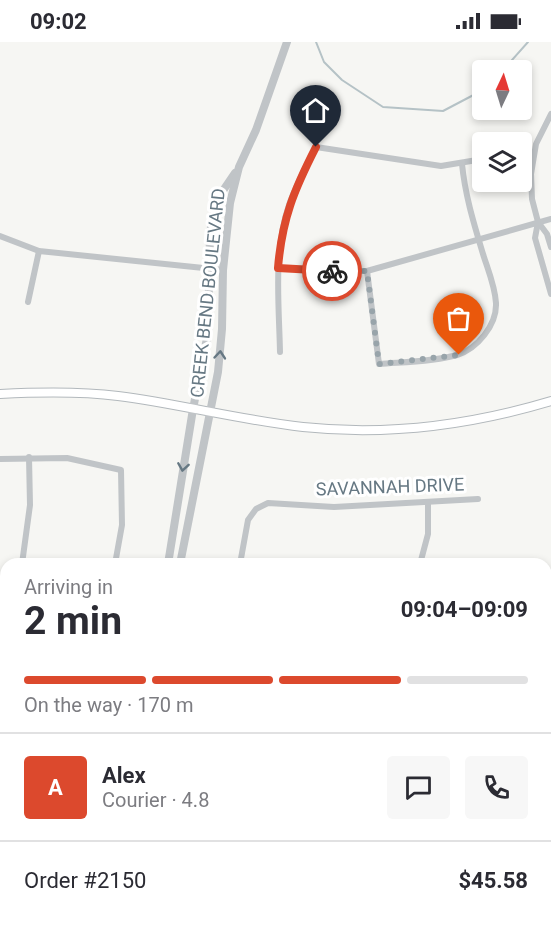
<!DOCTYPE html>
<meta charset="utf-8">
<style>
body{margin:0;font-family:Roboto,sans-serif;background:#f7f7f7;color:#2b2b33;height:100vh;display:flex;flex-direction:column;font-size:22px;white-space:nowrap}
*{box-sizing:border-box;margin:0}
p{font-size:20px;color:#7c7c81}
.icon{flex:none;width:33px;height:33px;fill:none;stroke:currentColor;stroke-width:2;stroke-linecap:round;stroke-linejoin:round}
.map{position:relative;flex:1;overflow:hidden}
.drawer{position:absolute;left:0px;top:516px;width:552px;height:372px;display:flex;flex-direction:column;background:#fff;border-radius:18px 18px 0 0;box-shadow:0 3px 9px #0003}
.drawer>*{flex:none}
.needle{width:39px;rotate:4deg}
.buttons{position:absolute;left:472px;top:18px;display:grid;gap:12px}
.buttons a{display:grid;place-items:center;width:60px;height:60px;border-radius:6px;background:#fff;box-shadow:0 3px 9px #0003;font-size:30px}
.pin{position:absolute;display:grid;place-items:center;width:51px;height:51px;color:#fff;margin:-62px -26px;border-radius:50% 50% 50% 0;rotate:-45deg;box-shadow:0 0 6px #0007}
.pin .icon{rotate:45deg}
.courier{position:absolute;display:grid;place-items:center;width:60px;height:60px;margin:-30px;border:4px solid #dc492d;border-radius:50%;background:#fff;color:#222;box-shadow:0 2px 8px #0007}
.summary em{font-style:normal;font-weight:700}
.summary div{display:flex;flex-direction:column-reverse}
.summary{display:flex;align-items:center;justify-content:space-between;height:102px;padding:0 24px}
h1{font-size:39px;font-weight:700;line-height:45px}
.bar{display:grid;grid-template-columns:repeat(4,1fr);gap:9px 6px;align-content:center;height:72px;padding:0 24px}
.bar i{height:8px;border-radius:4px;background:#e1e1e2}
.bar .on{background:#dc492d}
.bar p{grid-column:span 4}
.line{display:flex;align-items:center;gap:15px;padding:0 24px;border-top:2px solid #e1e1e2}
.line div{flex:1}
.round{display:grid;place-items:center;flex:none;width:63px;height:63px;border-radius:6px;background:#f7f7f7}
.status{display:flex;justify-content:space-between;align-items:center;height:42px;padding:0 30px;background:#fff;direction:ltr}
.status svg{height:16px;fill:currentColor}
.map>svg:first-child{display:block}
</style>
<div class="status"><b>09:02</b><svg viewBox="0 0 49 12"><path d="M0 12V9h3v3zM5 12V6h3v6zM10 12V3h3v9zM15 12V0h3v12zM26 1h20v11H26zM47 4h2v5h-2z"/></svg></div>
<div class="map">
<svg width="551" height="888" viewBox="0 0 551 888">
<rect width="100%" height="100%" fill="#f6f6f3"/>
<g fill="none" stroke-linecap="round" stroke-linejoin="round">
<g stroke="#b5c2c6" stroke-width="2">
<path d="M 316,0 L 324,20 L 342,38 L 383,65 L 443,69 L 483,48"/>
<path d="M 503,28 L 528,0"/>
</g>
<defs>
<path id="secondary" d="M 0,352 C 39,350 79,349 118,354 C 180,362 241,378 303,385 C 387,394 471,383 551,359"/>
</defs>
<use href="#secondary" stroke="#b2b8bc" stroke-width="10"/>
<g stroke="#c0c4c7" stroke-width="6">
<path d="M 551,72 L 536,102 L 531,132 L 532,157 L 538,180 L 535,196 L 551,252"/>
<path d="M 538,180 L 547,192 L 551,205"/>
<path d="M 0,194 L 39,209 L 223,228"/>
<path d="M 278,226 L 331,229 L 367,229 L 551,177"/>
<path d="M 367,229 L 379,322 C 404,320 432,320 457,313 C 477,307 497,283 496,261 C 495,244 488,228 483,212 C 474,182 465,153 462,122"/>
<path d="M 28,260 L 39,209"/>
<path d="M 280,310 C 279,261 273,210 289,163 C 296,143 306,124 316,105 L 441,124 L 483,117"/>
<path d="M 0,417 L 67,416 L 121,428 L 122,483 L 115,522"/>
<path d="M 22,522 L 30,463 L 29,415"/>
<path d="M 240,522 L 248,478 L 256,467 L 268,461 L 334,465 L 478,457"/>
<path d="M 420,522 L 428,492 L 428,461"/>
<path d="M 546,569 L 551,566"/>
<path d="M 0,583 L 6,583"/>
<path d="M 546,700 L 551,695"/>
<path d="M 10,888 L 13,882"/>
<path d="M 134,888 L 136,882"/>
<path d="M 359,888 L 362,882"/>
<path d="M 456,888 L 459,882"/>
</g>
<g stroke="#c0c4c7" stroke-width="8">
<path d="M 168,522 L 193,367 L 208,291 L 210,190 L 218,156 L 235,131"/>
<path d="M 180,522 L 218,330 L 222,287 L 223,228 L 230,161 L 239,125 L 256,88 L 287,0"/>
<path d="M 68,888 L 70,882"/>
<path d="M 78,888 L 81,882"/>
</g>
<use href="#secondary" stroke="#fff" stroke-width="8"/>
</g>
<defs><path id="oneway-chevron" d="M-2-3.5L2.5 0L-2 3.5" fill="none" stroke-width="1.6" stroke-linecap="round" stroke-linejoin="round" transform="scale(1.5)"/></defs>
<g stroke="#667883">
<use href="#oneway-chevron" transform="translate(220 313) rotate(-85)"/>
<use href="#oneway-chevron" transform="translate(183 425) rotate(99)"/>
</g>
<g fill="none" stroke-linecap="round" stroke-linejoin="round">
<path stroke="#98a4aa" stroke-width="6" stroke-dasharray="0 10.8" d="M 332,229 L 367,229 L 379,322 L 459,313"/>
<path stroke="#dc492d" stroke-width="8" d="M 316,105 C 294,148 282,177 278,226 L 332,229"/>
</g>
<g text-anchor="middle" stroke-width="6" stroke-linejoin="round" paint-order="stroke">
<g font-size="18" fill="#667883" stroke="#fff">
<text transform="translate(208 251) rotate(-84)" y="6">CREEK BEND BOULEVARD</text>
<text transform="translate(390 445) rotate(-2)" y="6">SAVANNAH DRIVE</text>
</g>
</g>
</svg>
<div class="buttons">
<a><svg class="needle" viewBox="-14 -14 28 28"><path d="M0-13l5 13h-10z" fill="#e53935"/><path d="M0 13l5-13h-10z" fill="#7c7c81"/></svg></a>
<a><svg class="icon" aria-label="layers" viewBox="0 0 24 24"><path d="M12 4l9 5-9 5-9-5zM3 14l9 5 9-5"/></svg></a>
</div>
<div class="pin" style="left:459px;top:313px;background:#ea580c"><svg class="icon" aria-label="bag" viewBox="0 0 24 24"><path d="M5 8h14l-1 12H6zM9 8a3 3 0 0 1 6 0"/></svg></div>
<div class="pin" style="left:316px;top:105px;background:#1f2937"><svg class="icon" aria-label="home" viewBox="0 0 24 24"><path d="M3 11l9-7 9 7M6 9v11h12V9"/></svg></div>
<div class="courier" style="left:332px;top:229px"><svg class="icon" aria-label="bike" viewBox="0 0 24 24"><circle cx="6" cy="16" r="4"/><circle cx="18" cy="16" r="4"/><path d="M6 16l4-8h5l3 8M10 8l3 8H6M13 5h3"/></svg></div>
<section class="drawer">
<div class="summary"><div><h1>2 min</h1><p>Arriving in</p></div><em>09:04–09:09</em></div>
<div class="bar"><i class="on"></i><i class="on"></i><i class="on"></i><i></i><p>On the way · 170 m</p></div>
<div class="line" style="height:108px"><b class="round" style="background:#dc492d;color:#fff">A</b><div><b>Alex</b><p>Courier · 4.8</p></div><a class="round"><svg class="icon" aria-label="chat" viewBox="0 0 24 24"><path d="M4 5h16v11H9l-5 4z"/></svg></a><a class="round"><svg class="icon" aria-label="phone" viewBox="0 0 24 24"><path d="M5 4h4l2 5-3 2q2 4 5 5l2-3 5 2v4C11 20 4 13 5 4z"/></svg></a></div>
<div class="line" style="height:78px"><div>Order #2150</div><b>$45.58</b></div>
</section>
</div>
